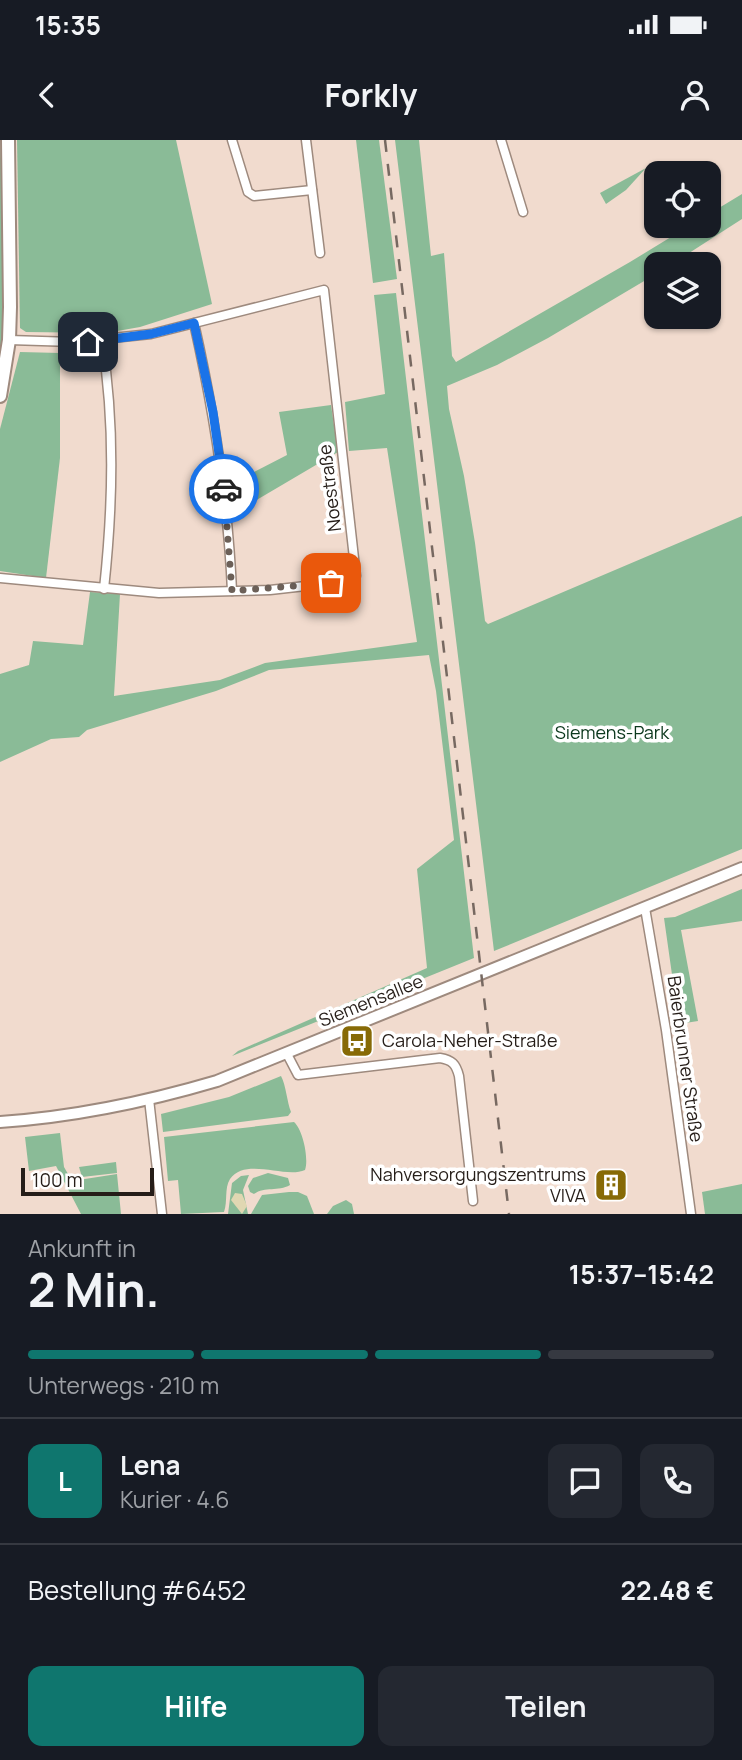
<!DOCTYPE html>
<html lang="de">
<meta charset="utf-8">
<style>
body{margin:0;font-family:Manrope,sans-serif;background:#242831;color:#f1f3f6;height:100vh;display:flex;flex-direction:column;font-size:26px;white-space:nowrap}
*{box-sizing:border-box;margin:0}
p{font-size:23px;color:#9ea1a6}
.icon{flex:none;width:38px;height:38px;fill:none;stroke:currentColor;stroke-width:2;stroke-linecap:round;stroke-linejoin:round}
.map{position:relative;height:1074px;overflow:hidden}
.drawer{display:flex;flex-direction:column;background:#171b24;flex:1}
.drawer>*{flex:none}
.fabs{position:absolute;left:644px;top:21px;display:grid;gap:14px}
.fabs a{display:grid;place-items:center;width:77px;height:77px;border-radius:14px;background:#171b24;box-shadow:0 2px 5px #0004;font-size:35px}
.scale{position:absolute;left:21px;bottom:18px;width:133px;box-sizing:border-box;padding-left:7px;border:4px solid #251d18;border-top:0;font-size:19px;line-height:24px;white-space:nowrap;color:#251d18;-webkit-text-stroke:5px #fff;paint-order:stroke}
.pin{position:absolute;display:grid;place-items:center;width:60px;height:60px;color:#fff;margin:-30px;border-radius:14px;box-shadow:0 4px 10px #0006}
.courier{position:absolute;display:grid;place-items:center;width:70px;height:70px;margin:-35px;border:5px solid #1a73e8;border-radius:50%;background:#fff;color:#222;box-shadow:0 2px 9px #0007}
.summary em{font-style:normal;font-weight:700}
.summary div{display:flex;flex-direction:column-reverse}
.summary{display:flex;align-items:center;justify-content:space-between;height:119px;padding:0 28px}
h1{font-size:46px;font-weight:700;line-height:52px}
.bar{display:grid;grid-template-columns:repeat(4,1fr);gap:10px 7px;align-content:center;height:84px;padding:0 28px}
.bar i{height:9px;border-radius:5px;background:#363941}
.bar .on{background:#0f766e}
.bar p{grid-column:span 4}
.line{display:flex;align-items:center;gap:18px;padding:0 28px;border-top:2px solid #363941}
.line div{flex:1}
.round{display:grid;place-items:center;flex:none;width:74px;height:74px;border-radius:14px;background:#242831}
.cta{display:flex;gap:14px;margin-top:auto;padding:14px 28px}
.cta a{flex:1;height:80px;border-radius:14px;background:#0f766e;color:#fff;font-size:28px;font-weight:700;line-height:80px;text-align:center}
.cta a+a{background:#242831;color:#f1f3f6}
.status{display:flex;justify-content:space-between;align-items:center;height:49px;padding:0 35px;background:#171b24;direction:ltr}
.status svg{height:19px;fill:currentColor}
header{display:flex;justify-content:space-between;align-items:center;height:91px;padding:0 28px;background:#171b24;font-size:32px;font-weight:700}
.map>svg:first-child{display:block}
</style>
<div class="status"><b>15:35</b><svg viewBox="0 0 49 12"><path d="M0 12V9h3v3zM5 12V6h3v6zM10 12V3h3v9zM15 12V0h3v12zM26 1h20v11H26zM47 4h2v5h-2z"/></svg></div>
<header><svg class="icon" aria-label="back" viewBox="0 0 24 24"><path d="M15 5l-7 7 7 7"/></svg>Forkly<svg class="icon" aria-label="person" viewBox="0 0 24 24"><circle cx="12" cy="8" r="4"/><path d="M4 21q1-7 8-7t8 7"/></svg></header>
<div class="map">
<svg width="742" height="1074" viewBox="0 0 742 1074">
<rect width="100%" height="100%" fill="#f1dbce"/>
<g fill="#8abb97">
<path d="M 0,0 L 5,98 L 4,195 L 0,220 Z"/>
<path d="M 17,0 L 176,0 L 212,164 L 140,187 L 106,193 L 26,192 L 20,188 Z"/>
<path d="M 356,0 L 379,0 L 397,139 L 373,143 Z"/>
<path d="M 395,0 L 419,0 L 431,116 L 444,113 L 452,216 L 456,222 L 630,122 L 689,86 L 709,86 L 709,74 L 742,54 L 742,79 L 672,124 L 656,124 L 656,134 L 548,198 L 497,225 L 447,246 L 449,269 L 464,336 L 475,403 L 485,481 L 488,484 L 742,376 L 742,709 L 494,811 Z"/>
<path d="M 646,28 L 626,50 L 606,64 L 600,53 Z"/>
<path d="M 396,153 L 474,818 L 232,916 L 238,911 L 427,828 L 417,729 L 454,700 L 436,551 L 429,515 L 269,530 L 216,551 L 87,590 L 79,597 L 51,599 L 0,622 L 0,534 L 29,525 L 33,501 L 83,505 L 90,452 L 120,454 L 114,556 L 220,540 L 265,523 L 417,502 L 387,308 L 349,311 L 345,262 L 385,254 L 374,155 Z"/>
<path d="M 20,212 L 60,213 L 60,318 L 46,438 L 0,431 L 0,289 Z"/>
<path d="M 331,265 L 338,312 L 233,374 L 229,345 L 287,315 L 279,272 Z"/>
<path d="M 742,749 L 742,781 L 681,790 L 698,881 L 679,884 L 664,778 L 675,777 Z"/>
<path d="M 281,936 C 286,945 287,962 291,972 L 288,976 L 163,992 L 161,974 L 229,957 Z"/>
<path d="M 294,982 C 303,990 309,1019 305,1030 C 285,1039 246,1017 230,1039 C 224,1049 228,1061 224,1072 L 181,1074 L 178,1040 L 168,1041 L 164,997 Z"/>
<path d="M 60,993 L 64,1027 L 72,1041 L 117,1034 L 121,1074 L 81,1074 L 56,1026 L 29,1031 L 25,997 Z"/>
<path d="M 116,1022 L 117,1033 L 82,1037 L 79,1027 Z"/>
<path d="M 268,1033 L 288,1038 L 290,1045 C 278,1052 265,1046 254,1054 L 250,1052 L 248,1046 L 253,1038 Z"/>
<path d="M 249,1035 L 243,1050 L 248,1074 L 228,1074 L 232,1043 L 241,1036 Z"/>
<path d="M 742,1044 L 742,1074 L 705,1074 L 702,1052 Z"/>
<path d="M 289,1052 L 298,1052 L 307,1056 L 314,1074 L 251,1074 L 262,1055 Z"/>
<path d="M 346,1060 L 352,1064 L 354,1074 L 327,1074 L 333,1066 Z"/>
</g>
<path fill="#e0d7b2" d="M 235,1053 L 242,1054 L 247,1066 L 242,1074 L 231,1060 Z"/>
<g fill="none" stroke-linecap="round" stroke-linejoin="round">
<defs>
<g id="street">
<path d="M 232,0 L 248,52 L 254,56 L 312,50"/>
<path d="M 306,0 L 320,113"/>
<path d="M 501,0 L 523,72"/>
<path d="M 194,183 C 214,272 228,360 232,451"/>
<path d="M 102,201 C 115,284 113,365 104,449"/>
<path d="M 0,438 L 159,453 L 270,450 L 350,441 L 356,436 L 324,150 L 151,194 L 74,202 L 9,200"/>
<path d="M 645,768 L 666,890 L 691,1074"/>
<path d="M 287,914 L 298,935 L 440,918 C 452,920 456,924 459,936 L 473,1061"/>
<path d="M 149,959 L 162,1074"/>
</g>
<path id="secondary" d="M 0,982 C 74,977 146,962 217,941 L 742,728"/>
<path id="primary" d="M 0,256 L 9,200 L 10,167 L 8,0"/>
</defs>
<use href="#street" stroke="#9e8a7e" stroke-width="11"/>
<use href="#secondary" stroke="#9e8a7e" stroke-width="14"/>
<use href="#primary" stroke="#9e8a7e" stroke-width="16"/>
<use href="#street" stroke="#fff" stroke-width="8"/>
<use href="#secondary" stroke="#fff" stroke-width="10"/>
<use href="#primary" stroke="#fff" stroke-width="12"/>
<path stroke="#776961" stroke-width="2.5" stroke-dasharray="12 12" stroke-linecap="butt" d="M 385,0 L 509,1074"/>
</g>
<g fill="none" stroke-linecap="round" stroke-linejoin="round">
<path stroke="#6c6058" stroke-width="7" stroke-dasharray="0 12.6" d="M 224,349 L 232,451 L 331,443"/>
<path stroke="#1a73e8" stroke-width="9" d="M 88,202 L 151,194 L 194,183 L 213,272 L 224,349"/>
</g>
<defs>
<symbol id="bus-square" viewBox="-11 -11 22 22"><rect x="-9" y="-9" width="18" height="18" rx="4" fill="#876a06" stroke="#fff"/><path d="M-5-6H5V4H4V6H2V4H-2V6H-4V4H-5ZM-3.5-4V0h7V-4ZM-3.5 1.2v1.5H-2V1.2ZM2 1.2v1.5H3.5V1.2Z" fill="#fff"/></symbol>
<symbol id="building-square" viewBox="-11 -11 22 22"><rect x="-9" y="-9" width="18" height="18" rx="4" fill="#876a06" stroke="#fff"/><path d="M-4-6H4V6H1V3H-1V6H-4ZM-2.5-4.3h1.7v1.8h-1.7ZM.8-4.3h1.7v1.8H.8ZM-2.5-1h1.7V.8h-1.7ZM.8-1h1.7V.8H.8Z" fill="#fff"/></symbol>
</defs>
<g fill-rule="evenodd">
<use href="#bus-square" x="338" y="882" width="38" height="38"/>
<use href="#building-square" x="592" y="1026" width="38" height="38"/>
</g>
<g text-anchor="middle" stroke-width="7" stroke-linejoin="round" paint-order="stroke">
<g font-size="18" fill="#251d18" stroke="#fff">
<text transform="translate(330 348) rotate(-97)" y="6">Noestraße</text>
<text transform="translate(371 861) rotate(-22)" y="6">Siemensallee</text>
<text transform="translate(685 919) rotate(82)" y="6">Baierbrunner Straße</text>
</g>
<g font-size="18" fill="#0b371c" stroke="#fff">
<text x="612" y="599">Siemens-Park</text>
</g>
<g font-size="18" fill="#251d18" stroke="#fff" text-anchor="start">
<text x="382" y="907">Carola-Neher-Straße</text>
<text x="586" y="1041" text-anchor="end">Nahversorgungszentrums<tspan x="586" dy="21">VIVA</tspan></text>
</g>
</g>
</svg>
<div class="fabs">
<a><svg class="icon" aria-label="locate" viewBox="0 0 24 24"><circle cx="12" cy="12" r="6"/><path d="M12 2v4M12 18v4M2 12h4M18 12h4"/></svg></a>
<a><svg class="icon" aria-label="layers" viewBox="0 0 24 24"><path d="M12 4l9 5-9 5-9-5zM3 14l9 5 9-5"/></svg></a>
</div>
<div class="scale">100 m</div>
<div class="pin" style="left:331px;top:443px;background:#ea580c"><svg class="icon" aria-label="bag" viewBox="0 0 24 24"><path d="M5 8h14l-1 12H6zM9 8a3 3 0 0 1 6 0"/></svg></div>
<div class="pin" style="left:88px;top:202px;background:#1f2937"><svg class="icon" aria-label="home" viewBox="0 0 24 24"><path d="M3 11l9-7 9 7M6 9v11h12V9"/></svg></div>
<div class="courier" style="left:224px;top:349px"><svg class="icon" aria-label="car" viewBox="0 0 24 24"><path d="M5 17H2v-5l4-1 3-4h7l3 4 3 1v5h-3M9 17h6M6 11h13"/><circle cx="7" cy="17" r="2"/><circle cx="17" cy="17" r="2"/></svg></div>
</div>
<section class="drawer">
<div class="summary"><div><h1>2 Min.</h1><p>Ankunft in</p></div><em>15:37–15:42</em></div>
<div class="bar"><i class="on"></i><i class="on"></i><i class="on"></i><i></i><p>Unterwegs · 210 m</p></div>
<div class="line" style="height:126px"><b class="round" style="background:#0f766e;color:#fff">L</b><div><b>Lena</b><p>Kurier · 4.6</p></div><a class="round"><svg class="icon" aria-label="chat" viewBox="0 0 24 24"><path d="M4 5h16v11H9l-5 4z"/></svg></a><a class="round"><svg class="icon" aria-label="phone" viewBox="0 0 24 24"><path d="M5 4h4l2 5-3 2q2 4 5 5l2-3 5 2v4C11 20 4 13 5 4z"/></svg></a></div>
<div class="line" style="height:91px"><div>Bestellung #6452</div><b>22.48 €</b></div>
<div class="cta"><a>Hilfe</a><a>Teilen</a></div>
</section>
